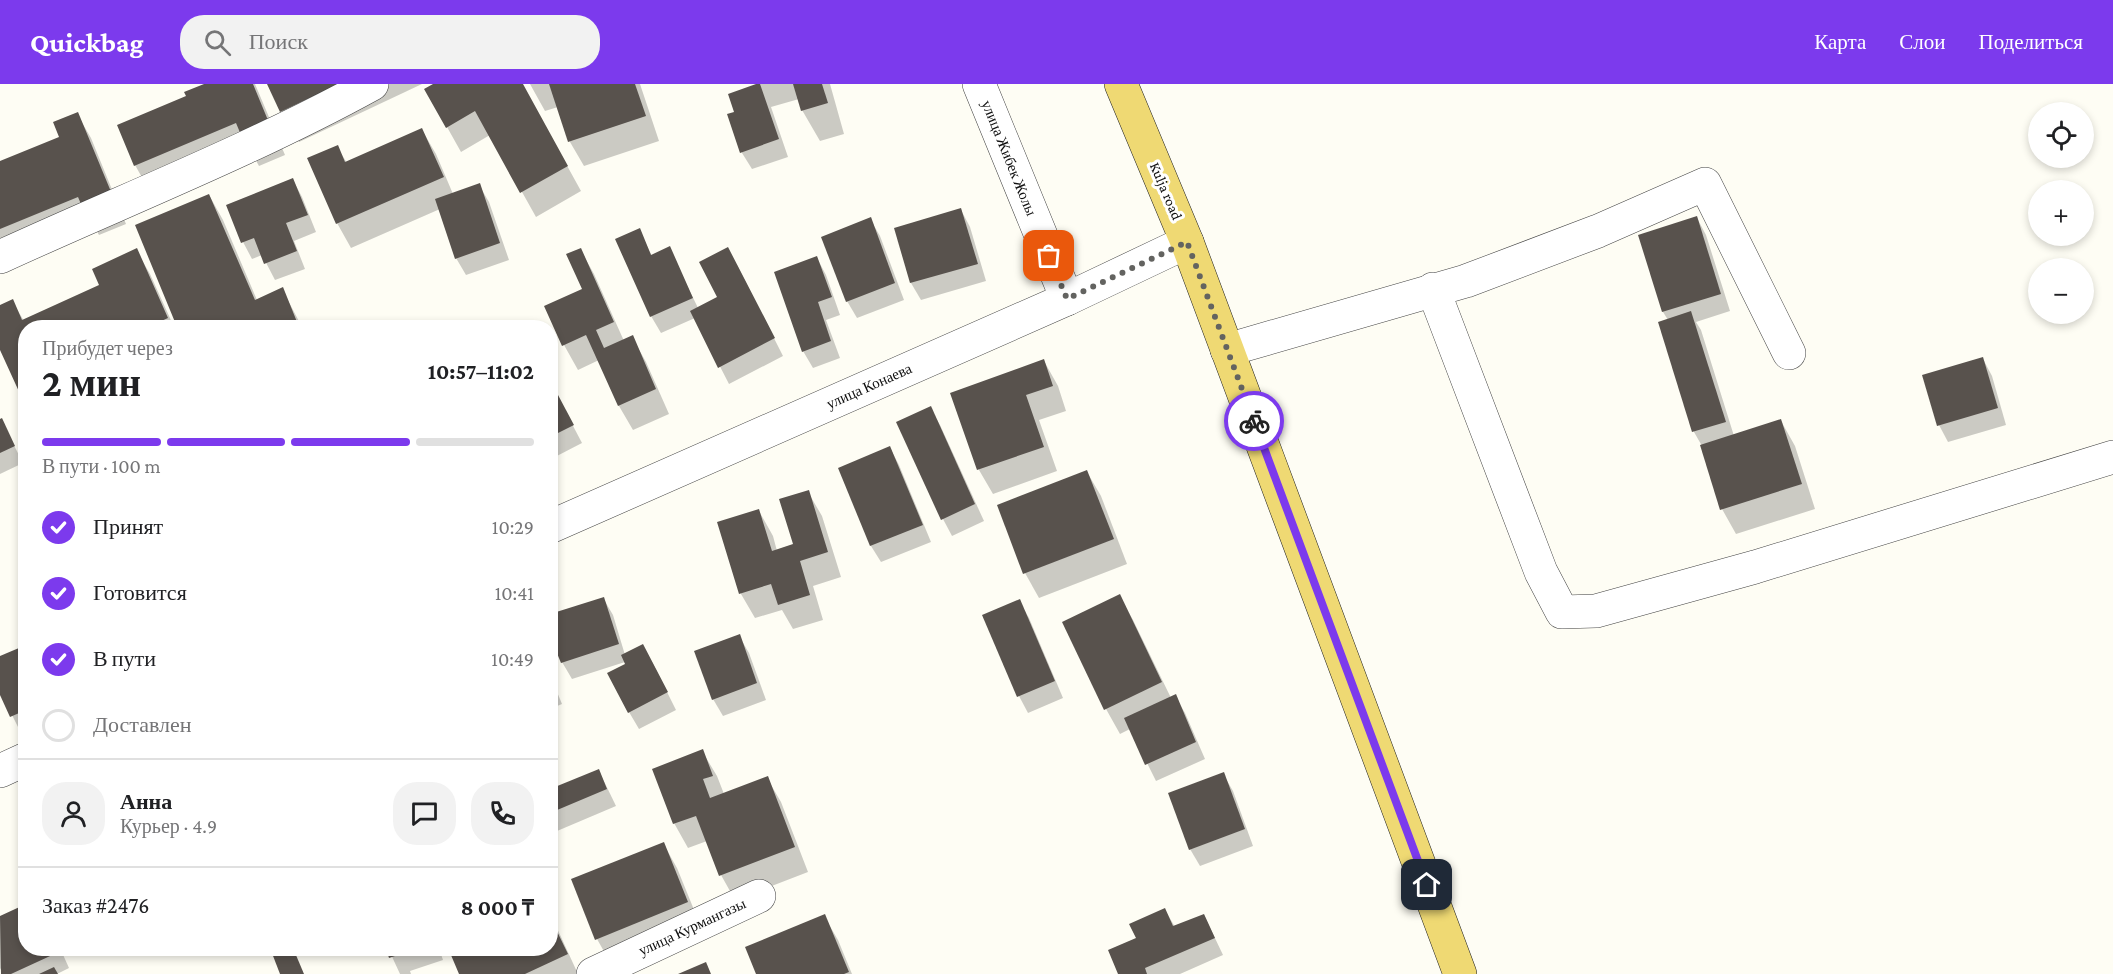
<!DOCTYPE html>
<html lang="ru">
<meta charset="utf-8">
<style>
body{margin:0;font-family:"Crimson Pro",serif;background:#f2f2f2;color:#202124;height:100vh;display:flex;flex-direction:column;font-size:22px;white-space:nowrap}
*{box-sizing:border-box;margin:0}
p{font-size:20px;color:#757577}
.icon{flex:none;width:33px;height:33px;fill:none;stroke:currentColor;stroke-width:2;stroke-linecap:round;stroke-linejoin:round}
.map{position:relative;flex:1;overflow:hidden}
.sheet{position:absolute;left:18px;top:236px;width:540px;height:636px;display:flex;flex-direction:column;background:#fff;border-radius:24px;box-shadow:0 3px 9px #0003}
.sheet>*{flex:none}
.tools{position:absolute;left:2028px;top:18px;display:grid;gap:12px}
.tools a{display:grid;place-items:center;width:66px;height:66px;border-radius:50%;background:#fff;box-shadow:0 3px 9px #0003;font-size:30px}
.pin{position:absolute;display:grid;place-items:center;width:51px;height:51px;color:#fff;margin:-26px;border-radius:12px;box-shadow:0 3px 9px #0006}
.courier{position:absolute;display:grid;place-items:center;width:60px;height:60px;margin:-30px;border:4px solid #7c3aed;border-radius:50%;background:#fff;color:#222;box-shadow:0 2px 8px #0007}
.headline em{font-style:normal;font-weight:700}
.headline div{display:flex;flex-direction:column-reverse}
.headline{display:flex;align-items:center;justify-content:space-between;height:102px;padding:0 24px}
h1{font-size:39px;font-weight:700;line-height:45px}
.bar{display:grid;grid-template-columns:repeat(4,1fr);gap:9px 6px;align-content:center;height:72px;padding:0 24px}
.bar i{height:8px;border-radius:4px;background:#e0e0e0}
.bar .on{background:#7c3aed}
.bar p{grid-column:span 4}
.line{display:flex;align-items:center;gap:15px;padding:0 24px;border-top:2px solid #e0e0e0}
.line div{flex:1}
.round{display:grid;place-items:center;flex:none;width:63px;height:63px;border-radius:24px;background:#f2f2f2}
ol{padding:0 24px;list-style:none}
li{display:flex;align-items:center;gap:18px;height:66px}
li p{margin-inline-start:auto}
li .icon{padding:6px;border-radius:50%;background:#7c3aed;color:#fff;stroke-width:4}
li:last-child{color:#757577}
li i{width:33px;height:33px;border:3px solid #e0e0e0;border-radius:50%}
header{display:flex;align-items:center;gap:36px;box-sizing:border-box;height:84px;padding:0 30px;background:#7c3aed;color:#fff}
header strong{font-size:28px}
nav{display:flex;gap:33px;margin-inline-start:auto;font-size:21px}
.search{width:420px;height:54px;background:#f2f2f2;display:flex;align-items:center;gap:15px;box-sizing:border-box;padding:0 21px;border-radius:24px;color:#757577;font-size:22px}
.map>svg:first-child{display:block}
</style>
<header>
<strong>Quickbag</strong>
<div class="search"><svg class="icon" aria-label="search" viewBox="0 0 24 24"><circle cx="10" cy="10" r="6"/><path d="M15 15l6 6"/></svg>Поиск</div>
<nav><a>Карта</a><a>Слои</a><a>Поделиться</a></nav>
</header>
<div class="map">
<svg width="2113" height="890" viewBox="0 0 2113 890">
<rect width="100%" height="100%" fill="#fefdf4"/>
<g fill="#0003">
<path d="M 206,0 L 255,0 L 285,71 L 259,82 L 249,64 L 149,106 L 135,81 L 188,13 Z"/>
<path d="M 269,0 L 422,0 L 299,58 Z"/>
<path d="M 436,0 L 522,0 L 581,107 L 536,133 L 490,51 L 461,68 L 447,43 Z"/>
<path d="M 530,0 L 640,0 L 659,57 L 584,82 L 570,58 L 558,23 L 545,27 Z"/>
<path d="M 759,0 L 830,0 L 844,50 L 820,57 L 802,26 L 799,15 L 771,23 L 788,73 L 752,85 L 742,69 L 729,31 L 736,29 Z"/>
<path d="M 77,30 L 91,54 L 126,140 L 99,151 L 91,137 L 0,175 L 0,79 L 61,54 Z"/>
<path d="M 422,46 L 436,70 L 453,110 L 479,101 L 489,118 L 509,176 L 466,191 L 456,174 L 440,125 L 351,164 L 337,139 L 337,63 L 347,79 Z"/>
<path d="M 293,96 L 302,113 L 316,148 L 294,157 L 305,185 L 275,196 L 262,171 L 252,175 L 243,158 Z"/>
<path d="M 209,111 L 223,136 L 257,216 L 282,205 L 302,243 L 179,243 Z"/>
<path d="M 961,126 L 970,143 L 986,197 L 921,216 L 911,199 L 896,145 Z"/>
<path d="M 1697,134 L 1706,151 L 1730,227 L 1696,238 L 1701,246 L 1734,352 L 1781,337 L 1795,362 L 1815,425 L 1736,450 L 1722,425 L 1702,362 L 1694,348 L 1660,239 L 1668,236 L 1663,228 L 1640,152 Z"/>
<path d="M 870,135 L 880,152 L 904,216 L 857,234 L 847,217 Z"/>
<path d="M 639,146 L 652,172 L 669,164 L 698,224 L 719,214 L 737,181 L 783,272 L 729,300 L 695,234 L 661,249 L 651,232 Z"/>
<path d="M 580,165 L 594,190 L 624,257 L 632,253 L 646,278 L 669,330 L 633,346 L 619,322 L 599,276 L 578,286 L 564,261 L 584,206 Z"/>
<path d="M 136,166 L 150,190 L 174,243 L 26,243 L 26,317 L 0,262 L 0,223 L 12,217 L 24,237 L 101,202 Z"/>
<path d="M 817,174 L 826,191 L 840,231 L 826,236 L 840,274 L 813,284 L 803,267 Z"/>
<path d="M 1983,275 L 1992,292 L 2006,341 L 1948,358 L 1939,341 Z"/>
<path d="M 1044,277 L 1058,302 L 1066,327 L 1039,336 L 1057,387 L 993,410 L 979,386 L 951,310 Z"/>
<path d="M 550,298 L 582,359 L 553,374 L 550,369 Z"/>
<path d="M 930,324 L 940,341 L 984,437 L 952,452 L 943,435 L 898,338 Z"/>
<path d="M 1,336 L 23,379 L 0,390 L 0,337 Z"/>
<path d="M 890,364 L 899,381 L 931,458 L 881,478 L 871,462 L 840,385 Z"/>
<path d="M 1087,388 L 1101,412 L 1127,480 L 1039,514 L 1025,489 L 999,422 Z"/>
<path d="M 808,408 L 822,432 L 841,493 L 813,502 L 823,536 L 793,545 L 782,526 L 755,534 L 741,510 L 719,439 L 759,427 L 773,452 L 777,467 L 795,461 Z"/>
<path d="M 1119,511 L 1133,536 L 1171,614 L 1175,612 L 1185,629 L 1205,675 L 1156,697 L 1130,645 L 1120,650 L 1106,625 Z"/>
<path d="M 603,514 L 613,531 L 625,571 L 652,578 L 676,626 L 639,645 L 629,628 L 625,578 L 572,595 L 562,578 Z"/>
<path d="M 1019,517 L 1029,534 L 1063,614 L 1028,629 L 1019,612 Z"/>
<path d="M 739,552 L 749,569 L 766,616 L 723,632 L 713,615 Z"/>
<path d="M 26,562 L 26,647 L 21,649 L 0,607 L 0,574 Z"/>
<path d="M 550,591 L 562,620 L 550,625 Z"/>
<path d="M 702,667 L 717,692 L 724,710 L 767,694 L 781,718 L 808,788 L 735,816 L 721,791 L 707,757 L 688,764 L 674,739 Z"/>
<path d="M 599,687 L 616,722 L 550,750 L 550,707 Z"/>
<path d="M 1223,690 L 1233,707 L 1253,762 L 1200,782 L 1190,765 Z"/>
<path d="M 663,759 L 677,784 L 701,843 L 611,880 L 597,855 Z"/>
<path d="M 26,821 L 26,864 L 60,864 L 69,884 L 57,890 L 3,890 L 0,884 L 0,833 Z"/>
<path d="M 1165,826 L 1175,843 L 1204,831 L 1223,871 L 1180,890 L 1119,890 L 1138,855 Z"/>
<path d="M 550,829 L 578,890 L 461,890 L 449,864 L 550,864 Z"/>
<path d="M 824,832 L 838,856 L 852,890 L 758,890 Z"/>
<path d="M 388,864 L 439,864 L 443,876 L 410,887 L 411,890 L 400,890 Z"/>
</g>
<g fill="#58524d">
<path d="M 204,0 L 253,0 L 272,46 L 244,58 L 236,39 L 134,82 L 117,41 L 186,12 L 184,8 Z"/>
<path d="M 267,0 L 339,0 L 280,28 Z"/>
<path d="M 433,0 L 523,0 L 568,82 L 520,109 L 475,27 L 446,44 L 424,5 Z"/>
<path d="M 549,0 L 635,0 L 646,32 L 568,58 Z"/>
<path d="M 756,0 L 760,0 L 779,55 L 740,69 L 727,30 L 734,28 L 728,10 Z"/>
<path d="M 793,0 L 822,0 L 828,19 L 801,27 Z"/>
<path d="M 78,28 L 114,115 L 84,127 L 78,113 L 0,145 L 0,77 L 59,53 L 53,38 Z"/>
<path d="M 422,44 L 444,93 L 336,140 L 307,74 L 338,61 L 345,78 Z"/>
<path d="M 293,94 L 308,131 L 286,139 L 297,167 L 264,180 L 254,154 L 241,159 L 226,121 Z"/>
<path d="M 480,99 L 500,159 L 455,175 L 435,115 Z"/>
<path d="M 209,110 L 255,216 L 283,203 L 297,238 L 287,243 L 177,243 L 135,141 Z"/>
<path d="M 961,124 L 978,180 L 910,199 L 894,144 Z"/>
<path d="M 1697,132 L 1721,210 L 1662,228 L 1638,151 Z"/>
<path d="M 871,133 L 895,199 L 846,218 L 821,153 Z"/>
<path d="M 640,144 L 651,171 L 670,162 L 693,214 L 650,233 L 615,155 Z"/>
<path d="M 728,163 L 775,254 L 718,284 L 690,227 L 717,213 L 699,178 Z"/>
<path d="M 137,164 L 168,234 L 148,243 L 26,243 L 26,310 L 21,312 L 0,266 L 0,221 L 13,215 L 22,236 L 99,201 L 92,185 Z"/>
<path d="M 581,164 L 614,238 L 596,246 L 604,264 L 633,251 L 656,305 L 618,322 L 586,251 L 562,262 L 544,222 L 582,205 L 566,170 Z"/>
<path d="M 817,172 L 832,213 L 818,218 L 831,257 L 802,268 L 774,188 Z"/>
<path d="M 1691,227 L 1726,338 L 1692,348 L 1658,238 Z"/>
<path d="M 1983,273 L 1998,324 L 1937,342 L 1922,291 Z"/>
<path d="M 1044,275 L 1053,302 L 1026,311 L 1044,363 L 977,386 L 950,309 Z"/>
<path d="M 550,296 L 574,341 L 550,353 Z"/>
<path d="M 931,322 L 975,420 L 941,436 L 896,338 Z"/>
<path d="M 2,334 L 15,362 L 0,369 L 0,335 Z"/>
<path d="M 1781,335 L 1802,400 L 1720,426 L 1700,361 Z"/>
<path d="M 890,362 L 923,441 L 870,462 L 838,384 Z"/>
<path d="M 1087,386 L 1114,455 L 1023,490 L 997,421 Z"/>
<path d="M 809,406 L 828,468 L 800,477 L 810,511 L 778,521 L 771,500 L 739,510 L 717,438 L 759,425 L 772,467 L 793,460 L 779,415 Z"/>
<path d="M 1120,510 L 1162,598 L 1104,626 L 1062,538 Z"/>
<path d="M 604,513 L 619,560 L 561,579 L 550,552 L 550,530 Z"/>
<path d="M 1020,515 L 1055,597 L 1017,613 L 982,531 Z"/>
<path d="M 740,550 L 757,599 L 712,616 L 694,567 Z"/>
<path d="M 643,560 L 668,608 L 628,629 L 607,589 L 625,580 L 621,571 Z"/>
<path d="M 26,561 L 26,626 L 10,633 L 0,611 L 0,572 Z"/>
<path d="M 1176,610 L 1196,658 L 1145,681 L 1124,634 Z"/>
<path d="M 703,665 L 713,692 L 703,695 L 710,714 L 768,692 L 795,763 L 719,792 L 696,732 L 673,740 L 652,685 Z"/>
<path d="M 599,685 L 607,705 L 550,729 L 550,705 Z"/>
<path d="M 1224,688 L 1245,745 L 1189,766 L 1168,709 Z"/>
<path d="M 664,758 L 688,818 L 595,856 L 571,795 Z"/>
<path d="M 26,820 L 26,864 L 59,864 L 61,867 L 11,890 L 1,890 L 0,832 Z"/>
<path d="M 1165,824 L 1173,842 L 1204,830 L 1215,854 L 1145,884 L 1147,890 L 1118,890 L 1108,866 L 1136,854 L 1129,840 Z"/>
<path d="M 825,830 L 849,888 L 844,890 L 756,890 L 745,863 Z"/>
<path d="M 550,833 L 568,870 L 525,890 L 459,890 L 448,864 L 550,864 Z"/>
<path d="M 270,864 L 293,864 L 304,890 L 280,890 Z"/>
<path d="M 386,864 L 419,864 L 389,874 Z"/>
<path d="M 706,878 L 711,890 L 678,890 Z"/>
<path d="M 54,883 L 58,890 L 39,890 Z"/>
</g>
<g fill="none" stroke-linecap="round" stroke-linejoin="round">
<defs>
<g id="minor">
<path d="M 979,0 L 1067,215"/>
<path d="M 0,173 C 124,116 252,66 372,0"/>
<path d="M 1433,205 L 1541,488 L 1562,528 L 1596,527 L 1755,483 L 2113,373"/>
<path d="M 1227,266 L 1466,197 L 1598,147 L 1705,100 L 1789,269"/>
<path d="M 550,443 L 1067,215 L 1187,158"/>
<path d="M 0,687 L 26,675"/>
<path d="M 593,890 L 759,812"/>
</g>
<path id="major" d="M 1121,0 L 1187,158 L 1460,890"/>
</defs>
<use href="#minor" stroke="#434343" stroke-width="34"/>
<use href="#major" stroke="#212121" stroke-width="34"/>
<use href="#minor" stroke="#fff" stroke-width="33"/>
<use href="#major" stroke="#efd973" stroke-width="33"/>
</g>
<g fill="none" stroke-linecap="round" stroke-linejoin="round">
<path stroke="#636360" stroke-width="6" stroke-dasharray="0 10.8" d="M 1049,172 L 1067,215 L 1187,158 L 1254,337"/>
<path stroke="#7c3aed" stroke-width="8" d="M 1254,337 L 1427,801"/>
</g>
<g text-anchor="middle" stroke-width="6" stroke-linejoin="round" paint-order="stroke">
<g font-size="15" fill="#101010" stroke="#fff">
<text transform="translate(1009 74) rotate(68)" y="5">улица Жибек Жолы</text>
<text transform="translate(1166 107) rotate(67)" y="5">Kulja road</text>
<text transform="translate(869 302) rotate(-24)" y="5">улица Конаева</text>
<text transform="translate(692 843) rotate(-25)" y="5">улица Курмангазы</text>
</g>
</g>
</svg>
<div class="tools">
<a><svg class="icon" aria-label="locate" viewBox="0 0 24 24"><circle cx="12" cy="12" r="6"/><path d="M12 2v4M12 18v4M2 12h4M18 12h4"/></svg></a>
<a>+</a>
<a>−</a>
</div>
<div class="pin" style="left:1049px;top:172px;background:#ea580c"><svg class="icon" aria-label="bag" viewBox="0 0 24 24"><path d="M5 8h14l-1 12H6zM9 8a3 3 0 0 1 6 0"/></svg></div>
<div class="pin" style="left:1427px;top:801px;background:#1f2937"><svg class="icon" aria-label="home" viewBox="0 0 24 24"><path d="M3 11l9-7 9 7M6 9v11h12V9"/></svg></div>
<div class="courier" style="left:1254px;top:337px"><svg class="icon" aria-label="bike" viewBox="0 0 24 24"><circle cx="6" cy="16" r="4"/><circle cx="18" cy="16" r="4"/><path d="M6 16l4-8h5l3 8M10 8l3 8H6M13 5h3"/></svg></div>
<section class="sheet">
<div class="headline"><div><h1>2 мин</h1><p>Прибудет через</p></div><em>10:57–11:02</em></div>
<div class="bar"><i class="on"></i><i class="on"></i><i class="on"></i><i></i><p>В пути · 100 m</p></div>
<ol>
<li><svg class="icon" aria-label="check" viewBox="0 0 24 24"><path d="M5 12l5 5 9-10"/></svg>Принят<p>10:29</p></li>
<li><svg class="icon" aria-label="check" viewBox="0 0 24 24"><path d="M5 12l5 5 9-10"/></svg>Готовится<p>10:41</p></li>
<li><svg class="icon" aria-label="check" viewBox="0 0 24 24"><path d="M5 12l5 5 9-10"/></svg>В пути<p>10:49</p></li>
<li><i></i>Доставлен</li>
</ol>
<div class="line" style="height:108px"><a class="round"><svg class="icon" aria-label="person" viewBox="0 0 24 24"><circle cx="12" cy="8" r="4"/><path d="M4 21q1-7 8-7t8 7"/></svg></a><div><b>Анна</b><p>Курьер · 4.9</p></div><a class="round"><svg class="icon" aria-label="chat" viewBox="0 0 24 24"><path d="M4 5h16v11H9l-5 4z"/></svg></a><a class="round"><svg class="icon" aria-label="phone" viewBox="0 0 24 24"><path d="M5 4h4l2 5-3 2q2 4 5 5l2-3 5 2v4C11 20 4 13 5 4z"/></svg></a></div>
<div class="line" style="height:78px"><div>Заказ #2476</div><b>8 000 ₸</b></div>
</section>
</div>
